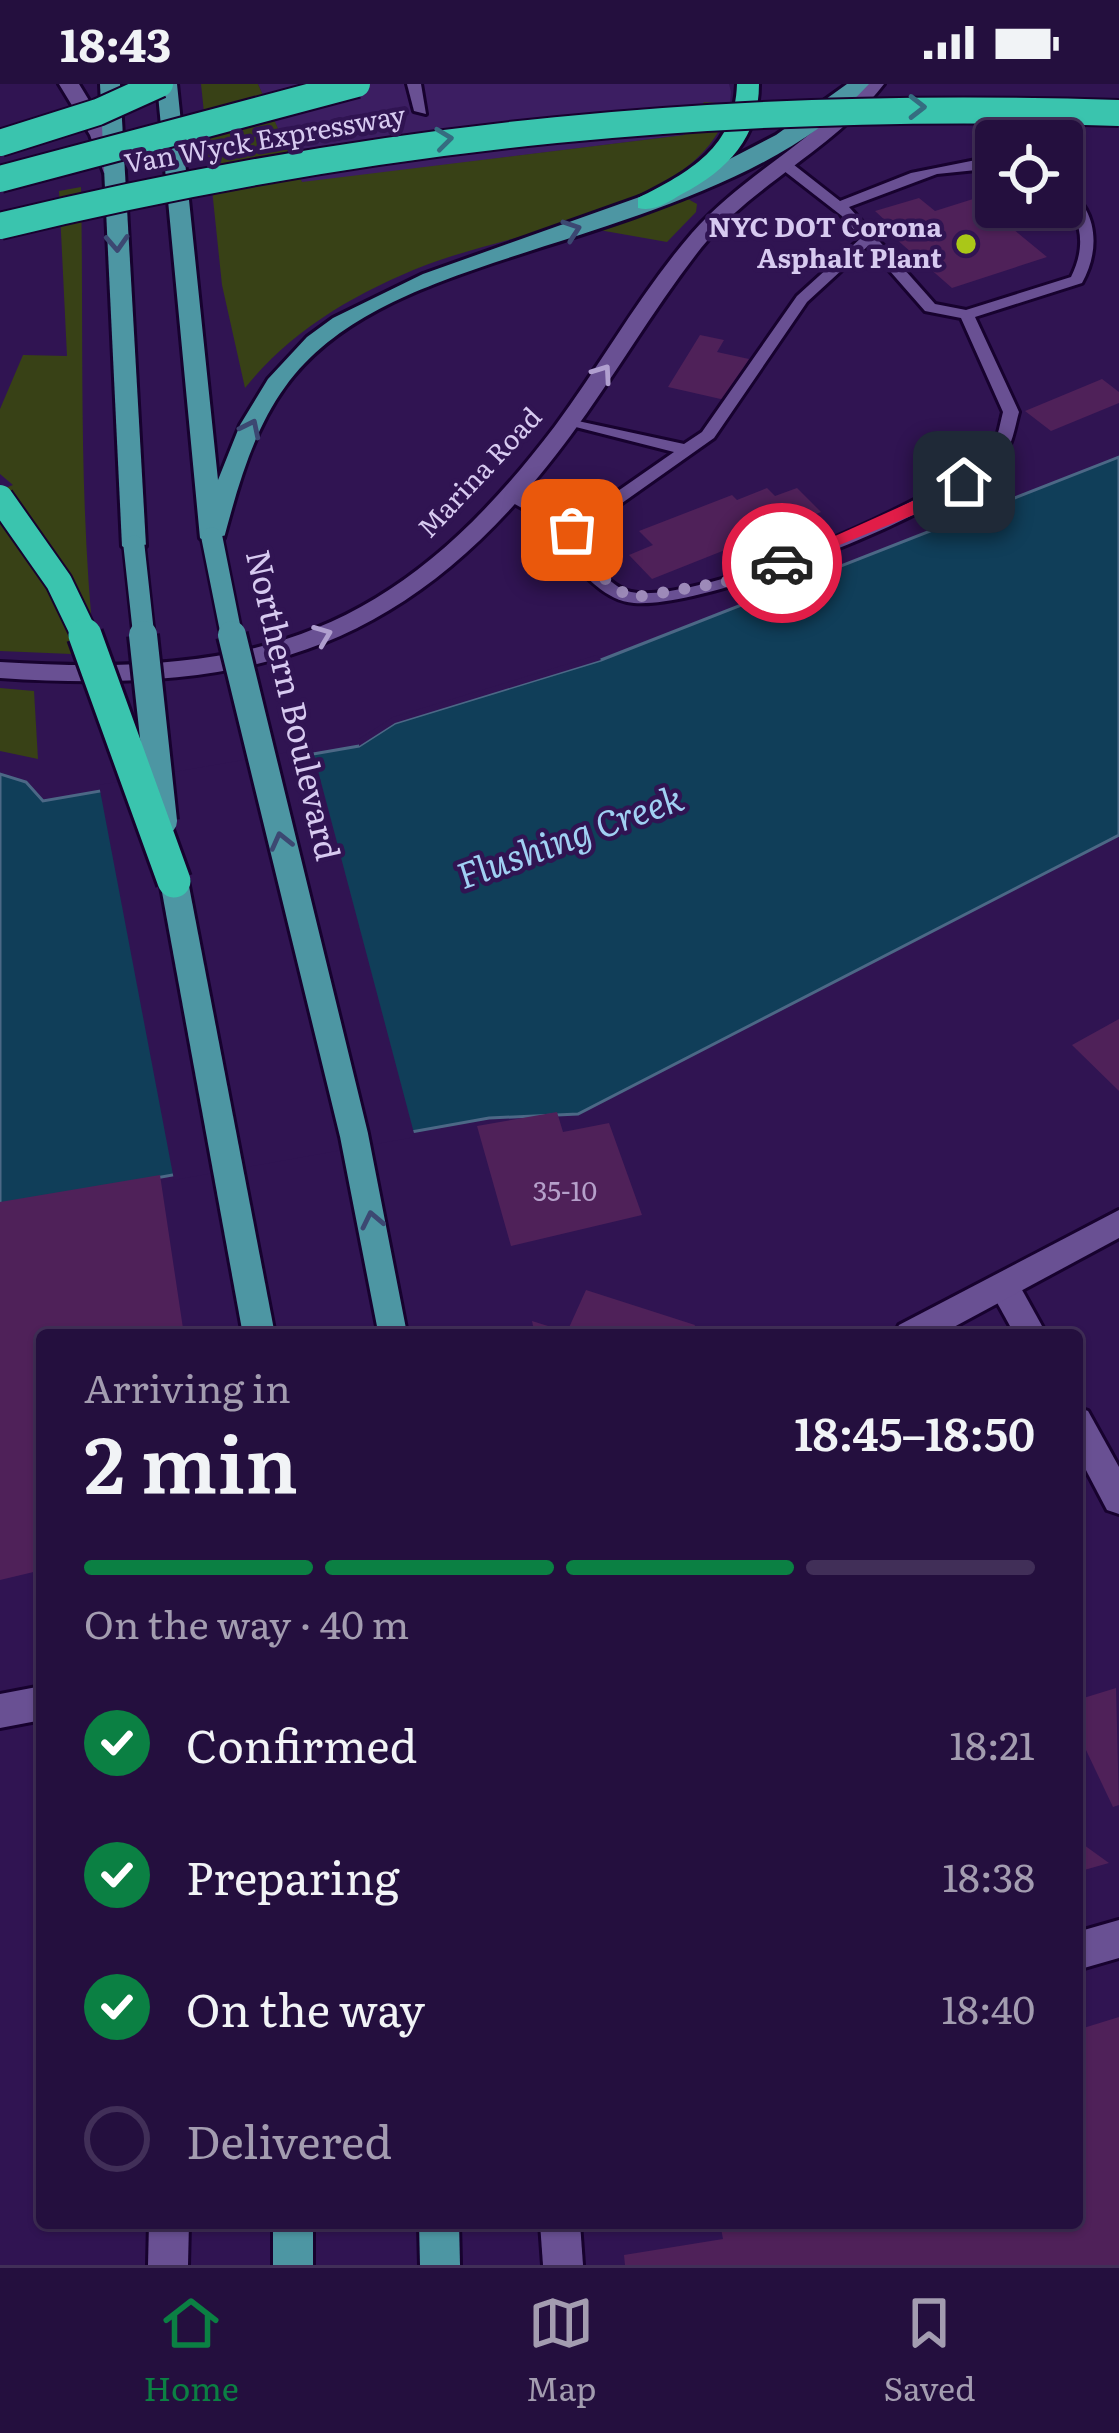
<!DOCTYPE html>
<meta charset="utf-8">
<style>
body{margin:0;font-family:Literata,serif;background:#2c1845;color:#f1f3f6;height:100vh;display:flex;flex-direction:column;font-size:45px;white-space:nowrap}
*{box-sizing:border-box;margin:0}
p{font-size:39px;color:#a39cb0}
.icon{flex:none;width:66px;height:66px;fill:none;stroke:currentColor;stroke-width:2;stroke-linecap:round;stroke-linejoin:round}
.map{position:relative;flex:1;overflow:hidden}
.side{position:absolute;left:36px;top:1245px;width:1047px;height:900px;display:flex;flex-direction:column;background:#240f3e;border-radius:12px;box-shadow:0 3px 9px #0004,0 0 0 3px #412f58}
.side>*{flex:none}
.controls{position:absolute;left:975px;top:36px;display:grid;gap:24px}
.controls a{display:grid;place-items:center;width:108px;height:108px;border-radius:12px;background:#240f3e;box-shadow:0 3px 9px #0004,0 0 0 3px #412f58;font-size:60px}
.pin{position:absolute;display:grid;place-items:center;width:102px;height:102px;color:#fff;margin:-51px;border-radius:24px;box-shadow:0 6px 18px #0006}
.courier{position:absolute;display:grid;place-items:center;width:120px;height:120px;margin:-60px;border:9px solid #e11d48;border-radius:50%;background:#fff;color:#222;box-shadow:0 3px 15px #0007}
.head em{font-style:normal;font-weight:600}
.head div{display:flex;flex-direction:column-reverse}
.head{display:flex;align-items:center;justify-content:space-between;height:204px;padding:0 48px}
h1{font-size:78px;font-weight:600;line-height:90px}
.bar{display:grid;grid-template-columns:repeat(4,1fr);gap:18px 12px;align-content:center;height:144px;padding:0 48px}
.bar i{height:15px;border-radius:9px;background:#412f58}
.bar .active{background:#0b8043}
.bar p{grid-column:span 4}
ol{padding:0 48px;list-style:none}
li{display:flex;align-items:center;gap:36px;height:132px}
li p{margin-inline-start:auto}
li .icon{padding:12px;border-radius:50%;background:#0b8043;color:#fff;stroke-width:4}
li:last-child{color:#a39cb0}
li i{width:66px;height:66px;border:6px solid #412f58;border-radius:50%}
.status{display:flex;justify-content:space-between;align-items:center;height:84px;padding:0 60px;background:#240f3e;direction:ltr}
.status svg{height:33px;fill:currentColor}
.dock{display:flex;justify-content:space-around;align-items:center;height:168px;border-top:3px solid #412f58;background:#240f3e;font-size:33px;color:#a39cb0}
.dock a{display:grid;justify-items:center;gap:6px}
.dock .active{color:#0b8043}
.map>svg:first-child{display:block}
</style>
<div class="status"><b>18:43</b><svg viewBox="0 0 49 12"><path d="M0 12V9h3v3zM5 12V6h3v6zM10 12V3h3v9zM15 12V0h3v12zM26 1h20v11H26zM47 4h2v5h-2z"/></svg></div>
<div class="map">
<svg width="1119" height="2181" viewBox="0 0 1119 2181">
<rect width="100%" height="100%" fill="#301452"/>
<path fill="#3c1e62" d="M 258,0 L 729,0 L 731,8 L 730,20 L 704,19 L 684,51 L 302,99 Z"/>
<g fill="#384116">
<path d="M 201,0 L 258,0 L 302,98 L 684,51 L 704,18 L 730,20 C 703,127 516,146 426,181 C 357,208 291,246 245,304 L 222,201 Z"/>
<path d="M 81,103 C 84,259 78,416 95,571 L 0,567 L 0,406 L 13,401 L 0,390 L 0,325 L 23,271 L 67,272 L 59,107 Z"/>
<path d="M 686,114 L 697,120 L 696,128 L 667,158 L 599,146 Z"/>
<path d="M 0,604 L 34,607 L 38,675 L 0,667 Z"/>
</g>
<path fill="#103e59" stroke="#4c6886" stroke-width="3" d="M 1119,373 L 1119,751 L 578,1030 L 489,1034 L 0,1122 L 0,690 L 26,698 L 43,717 L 359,662 L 395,639 L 601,576 Z"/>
<g fill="#301452">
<path d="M 597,571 L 601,576 L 395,639 L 359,662 L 359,655 L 393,633 Z"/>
<path d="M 312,664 L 415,1053 L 174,1096 L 99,701 Z"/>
</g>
<g fill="#4f2159">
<path d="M 989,110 L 996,123 L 1014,131 L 1001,135 L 1047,173 L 952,204 L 887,147 L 890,141 L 875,127 L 919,114 L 935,127 Z"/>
<path d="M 700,251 L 724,256 L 717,268 L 749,275 L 725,316 L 668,303 Z"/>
<path d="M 1102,295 L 1119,308 L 1119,319 L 1051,347 L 1025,327 Z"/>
<path d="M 767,404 L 775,412 L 797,404 L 821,428 L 652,495 L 629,471 L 653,461 L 639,447 L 732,411 L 737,416 Z"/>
<path d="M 1119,935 L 1119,1007 L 1072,961 Z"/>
<path d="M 557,1028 L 563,1048 L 609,1039 L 642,1131 L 511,1162 L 477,1042 Z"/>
<path d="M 160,1091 L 184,1251 L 42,1251 L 42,1486 L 0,1496 L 0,1118 Z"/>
<path d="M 586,1206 L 695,1241 L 691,1251 L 535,1251 L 532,1237 L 567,1248 Z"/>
<path d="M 1116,1604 L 1119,1721 L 1113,1723 L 1077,1647 L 1077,1616 Z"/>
<path d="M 1077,1756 L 1109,1779 L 1077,1788 Z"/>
<path d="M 1119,1933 L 1119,2181 L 625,2181 L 624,2171 L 723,2155 L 720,2139 L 1077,2139 L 1077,1946 Z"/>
</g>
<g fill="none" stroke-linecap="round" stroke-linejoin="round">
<defs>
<g id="service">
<path d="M 407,0 L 421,0 L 426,30 L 414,27 Z"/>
<path d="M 976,76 L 996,76 L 996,84 L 937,90 L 849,123 L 935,220 L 966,226 L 1071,193 C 1081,173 1084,152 1074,131 C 1068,118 1062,116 1062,102 C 1098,122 1101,165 1082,199 L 975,233 L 1019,328 C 1015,342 1013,359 1004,371 C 958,427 706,525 634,519 C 606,517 586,492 567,474 L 565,448 L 504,414 L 504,406 L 516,406 L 572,439 L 674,368 L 564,340 L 564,334 L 684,360 L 702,348 L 797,212 L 861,154 L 842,132 L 779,83 L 779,77 L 789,77 L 840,117 L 911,89 ZM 868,162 L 925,227 L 961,234 L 1003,328 C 999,343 998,359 986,370 C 937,417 697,522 631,508 C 612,504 595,481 581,468 L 581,448 L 714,354 L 807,218 Z"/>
</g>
<g id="minor">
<path d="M 59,0 L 79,0 L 110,51 L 124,89 L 121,93 L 104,89 L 90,51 Z"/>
<path d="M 864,0 L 884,0 C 833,66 753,100 701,164 C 654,224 616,290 571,351 C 413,565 258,611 0,594 L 0,578 C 257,594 395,553 555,342 C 602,279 640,209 692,149 C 743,91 813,58 864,0 Z"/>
<path d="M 1005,1191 L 1016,1195 L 1047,1251 L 1015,1251 L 989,1204 L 994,1195 Z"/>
<path d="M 1077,1323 L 1088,1327 L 1119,1383 L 1119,1430 L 1107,1426 L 1077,1369 Z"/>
<path d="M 1119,1836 L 1119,1874 L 1077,1886 L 1077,1848 Z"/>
<path d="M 149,2139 L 189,2139 L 188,2181 L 148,2181 Z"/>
<path d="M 540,2139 L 580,2139 L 583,2181 L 543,2181 Z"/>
</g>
<g id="secondary">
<path d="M 1119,1126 L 1119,1154 L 939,1251 L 894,1251 L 899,1241 Z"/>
<path d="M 42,1602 L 42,1636 L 0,1644 L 0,1610 Z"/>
</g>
<g id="primary">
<path d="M 100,0 L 120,0 L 146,462 L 134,470 L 122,462 Z"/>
<path d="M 157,0 L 177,0 L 218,396 L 240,341 L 268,295 L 307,253 L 333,234 L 423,190 L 693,94 L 776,51 L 847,0 L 869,0 C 782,96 613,139 493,179 C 417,205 334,235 285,303 C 253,347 238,402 224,454 L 212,462 L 200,454 Z"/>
<path d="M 174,787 L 188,797 L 275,1251 L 243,1251 L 160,797 Z"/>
<rect x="273" y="2139" width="40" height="42"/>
<path d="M 419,2139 L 459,2139 L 460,2181 L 420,2181 Z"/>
</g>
<path id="motorway" d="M 737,0 L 759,0 C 759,53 728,86 682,110 C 668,118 655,128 638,124 L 638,114 C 690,88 735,63 737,0 Z"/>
</defs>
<use href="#service" stroke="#17022e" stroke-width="6"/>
<use href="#minor" stroke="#17022e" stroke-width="6"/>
<use href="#secondary" stroke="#17022e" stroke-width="6"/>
<use href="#primary" stroke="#17022e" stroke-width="6"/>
<use href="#motorway" stroke="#17022e" stroke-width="6"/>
<use href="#service" fill="#695093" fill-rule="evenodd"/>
<use href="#minor" fill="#695093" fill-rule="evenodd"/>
<use href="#secondary" fill="#695093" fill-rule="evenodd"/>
<use href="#primary" fill="#4d96a3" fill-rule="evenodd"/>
<use href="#motorway" fill="#3ac4ae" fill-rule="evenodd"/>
<defs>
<g id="primary-bridge-far1">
<path d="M 212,454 L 232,554"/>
<path d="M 134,462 L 144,554"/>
</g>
<g id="primary-bridge">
<path d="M 143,551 L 163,737"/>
<path d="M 232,551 L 354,1051 L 393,1251"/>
</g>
<g id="motorway-bridge-far1">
<path d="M 0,59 L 98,28 L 160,0"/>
<path d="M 0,95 L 357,0"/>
<path d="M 0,142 C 379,50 730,16 1119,29"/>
<path d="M 0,414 L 59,498 L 86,554"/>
</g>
<path id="motorway-bridge" d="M 85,551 L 174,797"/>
</defs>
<use href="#primary-bridge-far1" stroke="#17022e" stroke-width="26" stroke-linecap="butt"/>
<use href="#primary-bridge" stroke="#17022e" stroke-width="34" stroke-linecap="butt"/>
<use href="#motorway-bridge-far1" stroke="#17022e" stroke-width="30" stroke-linecap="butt"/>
<use href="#motorway-bridge" stroke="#17022e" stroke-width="39" stroke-linecap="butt"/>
<use href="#primary-bridge-far1" stroke="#4d96a3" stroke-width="21"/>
<use href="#primary-bridge" stroke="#4d96a3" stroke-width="28"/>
<use href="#motorway-bridge-far1" stroke="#3ac4ae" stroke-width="26"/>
<use href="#motorway-bridge" stroke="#3ac4ae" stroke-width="33"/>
</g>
<defs><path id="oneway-chevron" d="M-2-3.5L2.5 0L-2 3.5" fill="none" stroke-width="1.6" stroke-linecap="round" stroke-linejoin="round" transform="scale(3)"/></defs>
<g stroke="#356c80">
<use href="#oneway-chevron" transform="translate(917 23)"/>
<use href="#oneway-chevron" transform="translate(444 55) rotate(-7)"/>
</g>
<g stroke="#3c4872">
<use href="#oneway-chevron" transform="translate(572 146) rotate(-19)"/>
<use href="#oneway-chevron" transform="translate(117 159) rotate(87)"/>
<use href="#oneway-chevron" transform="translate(251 344) rotate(-64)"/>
<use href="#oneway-chevron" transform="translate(281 757) rotate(-104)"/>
<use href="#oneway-chevron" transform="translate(372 1136) rotate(-102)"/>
</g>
<g stroke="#b09fcf">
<use href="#oneway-chevron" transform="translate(603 289) rotate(-55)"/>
<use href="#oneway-chevron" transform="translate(323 551) rotate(-21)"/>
</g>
<path fill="#e11d48" d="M 964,394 L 970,402 L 918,429 L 788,482 L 775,479 Z"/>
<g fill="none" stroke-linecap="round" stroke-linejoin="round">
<path stroke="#9d8ab9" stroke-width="12" stroke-dasharray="0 21.6" d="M 572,446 L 573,470 L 630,514 L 725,498 L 782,479"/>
</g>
<circle fill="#aac718" stroke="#301452" stroke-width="4.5" cx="966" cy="160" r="12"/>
<g text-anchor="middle" stroke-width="9" stroke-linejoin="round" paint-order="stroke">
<g font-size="27" fill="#d7caf0" stroke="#301452">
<text transform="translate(265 56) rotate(-10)" y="9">Van Wyck Expressway</text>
<text transform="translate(480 389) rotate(-47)" y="9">Marina Road</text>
</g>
<g font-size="27" font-weight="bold" fill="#d7caf0" stroke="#301452" text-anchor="end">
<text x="942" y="153">NYC DOT Corona<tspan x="942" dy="31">Asphalt Plant</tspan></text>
</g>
<g font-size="27" fill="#b5a0ca">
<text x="565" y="1117">35-10</text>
</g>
<g font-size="33" fill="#d7caf0" stroke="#301452">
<text transform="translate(293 621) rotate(77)" y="12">Northern Boulevard</text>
</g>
<g font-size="36" font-style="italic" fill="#a0d0f2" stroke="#301452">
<text transform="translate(570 753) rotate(-20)" y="13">Flushing Creek</text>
</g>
</g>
</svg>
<div class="controls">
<a><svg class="icon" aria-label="locate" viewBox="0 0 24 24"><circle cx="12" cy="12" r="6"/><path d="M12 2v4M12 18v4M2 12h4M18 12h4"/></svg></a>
</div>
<div class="pin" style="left:572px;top:446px;background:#ea580c"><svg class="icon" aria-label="bag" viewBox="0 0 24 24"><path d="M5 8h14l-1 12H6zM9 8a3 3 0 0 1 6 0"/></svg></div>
<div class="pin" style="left:964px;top:398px;background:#1f2937"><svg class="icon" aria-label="home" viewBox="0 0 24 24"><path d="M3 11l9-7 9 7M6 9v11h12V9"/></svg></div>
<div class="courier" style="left:782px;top:479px"><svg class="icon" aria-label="car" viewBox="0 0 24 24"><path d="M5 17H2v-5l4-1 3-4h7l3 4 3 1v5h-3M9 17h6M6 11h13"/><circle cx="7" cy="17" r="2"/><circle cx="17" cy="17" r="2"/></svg></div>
<section class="side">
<div class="head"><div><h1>2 min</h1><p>Arriving in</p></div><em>18:45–18:50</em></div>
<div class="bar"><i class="active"></i><i class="active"></i><i class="active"></i><i></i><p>On the way · 40 m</p></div>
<ol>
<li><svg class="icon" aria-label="check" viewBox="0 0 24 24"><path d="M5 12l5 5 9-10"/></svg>Confirmed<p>18:21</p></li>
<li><svg class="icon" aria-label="check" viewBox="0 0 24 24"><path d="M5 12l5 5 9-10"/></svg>Preparing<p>18:38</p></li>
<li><svg class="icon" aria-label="check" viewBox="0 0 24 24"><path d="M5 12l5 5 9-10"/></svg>On the way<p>18:40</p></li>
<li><i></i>Delivered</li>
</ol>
</section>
</div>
<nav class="dock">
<a class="active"><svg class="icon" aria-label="home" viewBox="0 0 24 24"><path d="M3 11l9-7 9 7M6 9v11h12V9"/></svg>Home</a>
<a><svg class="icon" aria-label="map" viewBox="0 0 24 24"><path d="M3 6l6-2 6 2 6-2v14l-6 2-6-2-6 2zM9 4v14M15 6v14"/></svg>Map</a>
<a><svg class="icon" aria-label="saved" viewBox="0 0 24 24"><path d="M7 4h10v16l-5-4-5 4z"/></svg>Saved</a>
</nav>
